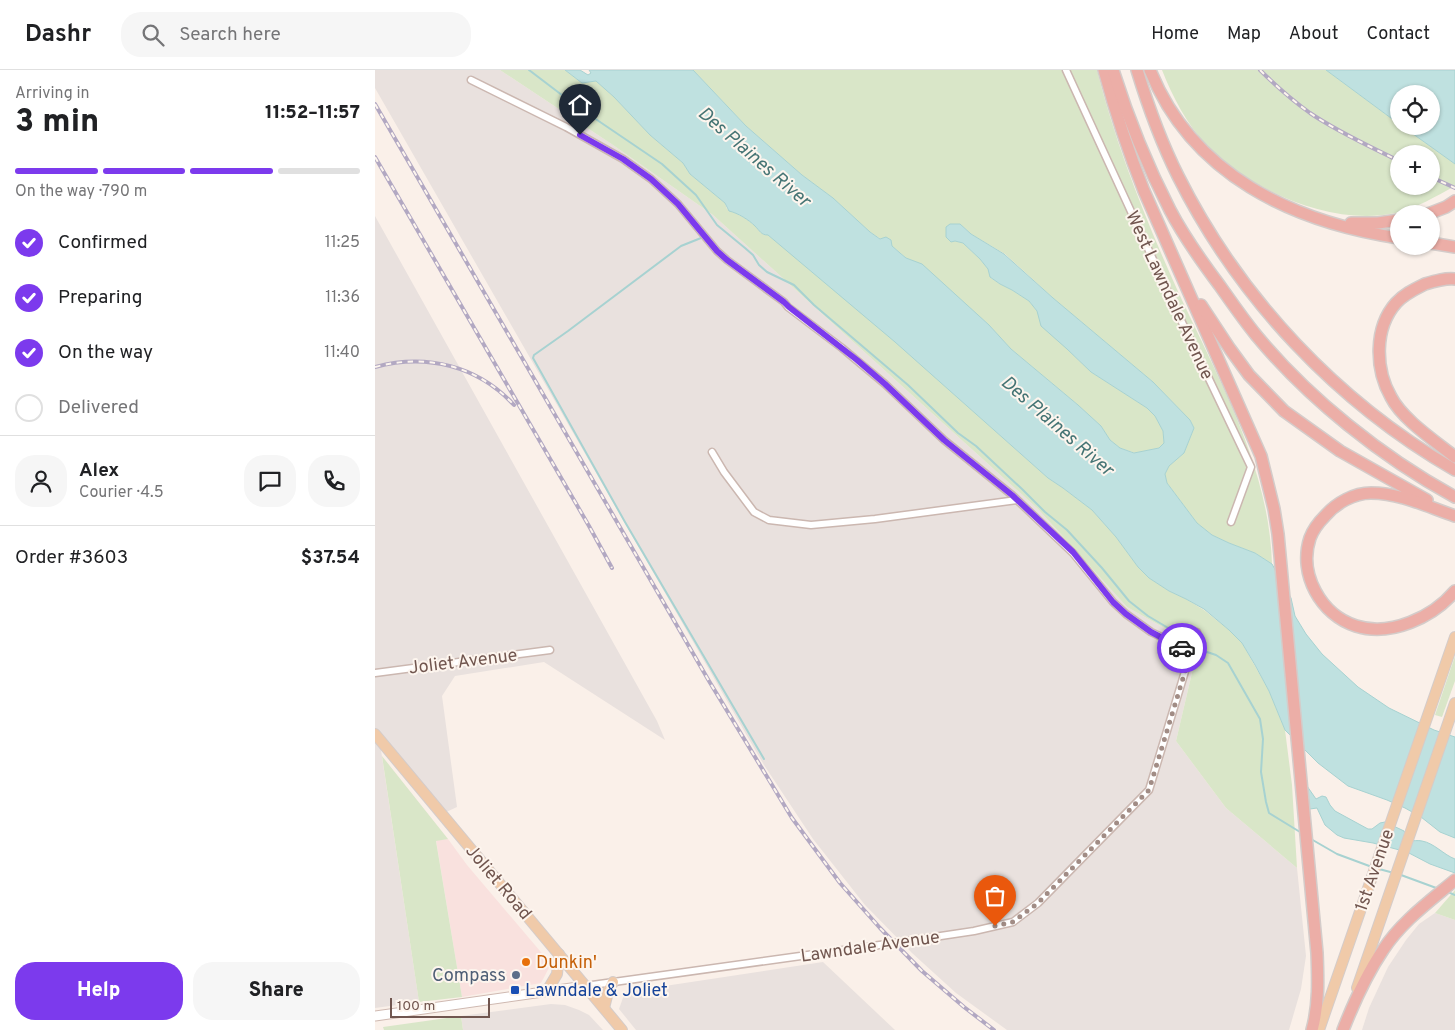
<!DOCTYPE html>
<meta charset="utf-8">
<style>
body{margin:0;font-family:Overpass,sans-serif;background:#f6f6f6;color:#202124;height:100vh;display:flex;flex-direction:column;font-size:19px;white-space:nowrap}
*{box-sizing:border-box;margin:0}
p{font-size:16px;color:#757577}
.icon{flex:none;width:28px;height:28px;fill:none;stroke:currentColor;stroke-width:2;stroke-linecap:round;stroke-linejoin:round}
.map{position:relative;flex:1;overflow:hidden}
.details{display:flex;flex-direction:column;background:#fff;width:375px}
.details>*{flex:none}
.buttons{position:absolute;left:1015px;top:15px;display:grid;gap:10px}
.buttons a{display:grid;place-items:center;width:50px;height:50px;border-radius:50%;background:#fff;box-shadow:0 1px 4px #0004;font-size:25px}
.scale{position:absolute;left:15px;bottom:12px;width:100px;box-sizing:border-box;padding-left:5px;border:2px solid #71564f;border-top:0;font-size:14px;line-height:18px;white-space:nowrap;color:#71564f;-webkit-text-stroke:4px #fdf5ee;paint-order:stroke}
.pin{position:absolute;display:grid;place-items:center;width:42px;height:42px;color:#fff;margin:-51px -21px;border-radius:50% 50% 50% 0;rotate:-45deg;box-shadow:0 0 5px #0007}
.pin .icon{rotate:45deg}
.courier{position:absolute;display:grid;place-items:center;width:50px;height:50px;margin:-25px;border:4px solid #7c3aed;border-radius:50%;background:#fff;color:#222;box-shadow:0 1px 6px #0007}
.headline em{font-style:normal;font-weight:800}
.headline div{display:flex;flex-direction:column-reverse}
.headline{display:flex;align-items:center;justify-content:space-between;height:85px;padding:0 15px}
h1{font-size:32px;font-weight:800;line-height:38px}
.bar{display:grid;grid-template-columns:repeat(4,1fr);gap:8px 5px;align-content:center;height:60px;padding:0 15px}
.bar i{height:6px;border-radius:4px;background:#e0e0e0}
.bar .active{background:#7c3aed}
.bar p{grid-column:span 4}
.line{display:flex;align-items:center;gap:12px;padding:0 15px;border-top:1px solid #e0e0e0}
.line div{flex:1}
.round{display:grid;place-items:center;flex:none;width:52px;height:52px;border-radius:20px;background:#f6f6f6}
ol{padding:0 15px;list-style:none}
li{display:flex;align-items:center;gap:15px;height:55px}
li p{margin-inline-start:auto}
li .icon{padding:5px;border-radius:50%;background:#7c3aed;color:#fff;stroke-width:4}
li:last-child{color:#757577}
li i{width:28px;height:28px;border:2px solid #e0e0e0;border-radius:50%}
.button{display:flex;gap:10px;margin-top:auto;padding:10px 15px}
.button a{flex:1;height:58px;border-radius:20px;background:#7c3aed;color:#fff;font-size:20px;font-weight:800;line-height:58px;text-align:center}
.button a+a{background:#f6f6f6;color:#202124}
header{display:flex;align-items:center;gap:30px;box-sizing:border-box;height:70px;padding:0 25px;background:#fff;border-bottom:1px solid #e0e0e0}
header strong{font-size:24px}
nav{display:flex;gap:28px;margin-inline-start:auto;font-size:18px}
.search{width:350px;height:45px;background:#f6f6f6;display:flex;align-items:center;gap:12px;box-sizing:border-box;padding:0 18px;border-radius:20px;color:#757577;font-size:19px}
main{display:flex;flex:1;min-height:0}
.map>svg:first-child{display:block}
</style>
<header>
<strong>Dashr</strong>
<div class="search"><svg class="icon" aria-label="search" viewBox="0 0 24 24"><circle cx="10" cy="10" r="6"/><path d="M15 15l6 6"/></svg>Search here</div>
<nav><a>Home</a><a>Map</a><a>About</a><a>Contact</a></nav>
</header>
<main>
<section class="details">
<div class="headline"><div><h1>3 min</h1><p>Arriving in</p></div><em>11:52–11:57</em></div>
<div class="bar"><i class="active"></i><i class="active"></i><i class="active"></i><i></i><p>On the way · 790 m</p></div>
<ol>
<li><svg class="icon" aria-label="check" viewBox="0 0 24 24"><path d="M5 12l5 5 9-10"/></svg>Confirmed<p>11:25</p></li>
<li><svg class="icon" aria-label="check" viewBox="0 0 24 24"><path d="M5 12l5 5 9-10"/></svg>Preparing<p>11:36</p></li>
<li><svg class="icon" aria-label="check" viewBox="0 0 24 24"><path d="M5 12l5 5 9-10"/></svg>On the way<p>11:40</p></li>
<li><i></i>Delivered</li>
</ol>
<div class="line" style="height:90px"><a class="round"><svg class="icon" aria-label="person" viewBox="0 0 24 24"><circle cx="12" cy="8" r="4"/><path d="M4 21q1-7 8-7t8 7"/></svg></a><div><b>Alex</b><p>Courier · 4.5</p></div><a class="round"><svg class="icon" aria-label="chat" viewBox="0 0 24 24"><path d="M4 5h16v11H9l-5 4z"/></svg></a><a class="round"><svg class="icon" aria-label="phone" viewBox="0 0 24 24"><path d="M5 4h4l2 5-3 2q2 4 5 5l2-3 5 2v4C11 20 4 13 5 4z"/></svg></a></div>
<div class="line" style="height:65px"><div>Order #3603</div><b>$37.54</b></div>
<div class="button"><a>Help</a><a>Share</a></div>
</section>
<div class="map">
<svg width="1080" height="960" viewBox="0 0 1080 960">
<rect width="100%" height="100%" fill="#faf0e9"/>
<path fill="#f9e1de" d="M 73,769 L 92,795 L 176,894 L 166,913 L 87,927 L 61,770 Z"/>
<g fill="#e9e1de">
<path d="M 0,0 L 125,0 L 238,75 L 338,145 L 663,439 L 752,537 L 823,577 L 801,671 L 851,738 L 922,798 L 931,886 L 926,919 L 914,960 L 632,960 L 581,923 L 537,883 L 490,835 L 438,769 L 389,695 L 371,664 L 0,18 Z"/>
<path d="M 0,146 L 282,651 L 290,670 L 169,592 L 80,606 L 67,626 L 82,737 L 69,743 L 4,667 L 44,932 L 0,938 Z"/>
<path d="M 1060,843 L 1080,850 L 1080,960 L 987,960 L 994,938 L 1013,897 L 1031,870 L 1044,854 Z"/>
<path d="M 448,892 L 520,960 L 261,960 L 244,939 L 250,922 Z"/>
<path d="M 176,934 L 190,935 L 204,940 L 214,945 L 228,960 L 88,960 L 86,946 Z"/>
</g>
<g fill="#d9e6c8" fill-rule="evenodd">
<path d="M 125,0 L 190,0 L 207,13 L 221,11 L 239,27 L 275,65 L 308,93 L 315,104 L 350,133 L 352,139 C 361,143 373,149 380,156 C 385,161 386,165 393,165 L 467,224 L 673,408 L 688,418 L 717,440 L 741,467 L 763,497 L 774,508 L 794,521 L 811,529 L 829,540 L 854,560 L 867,573 L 894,621 L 910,660 L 917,715 L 922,798 L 851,738 L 801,671 L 823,577 L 752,537 L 663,439 L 338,145 L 238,75 Z"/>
<path d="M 318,0 L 722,0 C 741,75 769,146 801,217 C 841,305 894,394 897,494 L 880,483 L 854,473 L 837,465 L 822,453 L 792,413 L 790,404 L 794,396 L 809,383 L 819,358 L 815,350 L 778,312 L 678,228 L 630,184 L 596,164 L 585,154 L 580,171 L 588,173 L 605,189 L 613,199 L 616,208 L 625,214 L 637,220 L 654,231 L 692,279 L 716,302 L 772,338 L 780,346 L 788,361 L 789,373 L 784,378 L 760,383 L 745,378 L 735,370 L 726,356 L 703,335 L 636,279 L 614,255 L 547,195 L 531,188 L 517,176 L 495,162 L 458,128 L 427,105 L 371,56 Z"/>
<path d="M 787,0 L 951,0 L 1024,54 L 1024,56 L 1027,56 L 1080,94 L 1080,116 C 1062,126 1041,138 1021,143 C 962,155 894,128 848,90 C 843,85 836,81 831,75 C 812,54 797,26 787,0 ZM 1024,84 L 1056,84 L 1056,116 L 1024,116 Z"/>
<path d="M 1080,586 L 1080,611 L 1067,647 L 1060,645 Z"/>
<path d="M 7,686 L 73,769 L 61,771 L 87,927 L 44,932 Z"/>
<path d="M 1080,820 L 1080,850 L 1060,843 Z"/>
<path d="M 86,946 L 88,960 L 9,960 L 8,957 Z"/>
</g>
<g fill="#bfe1e0" stroke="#a7d2d1">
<path d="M 190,0 L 205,0 L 213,5 L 216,3 L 214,0 L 318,0 L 371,56 L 427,105 L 458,128 L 495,162 L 505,169 L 511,167 L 516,170 L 517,176 L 525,183 L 531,188 L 547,194 L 614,255 L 636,279 L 703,335 L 726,356 L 735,370 L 745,378 L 759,383 L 784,378 L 789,373 L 788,361 L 780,346 L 772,338 L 716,302 L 692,279 L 666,256 L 662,241 L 654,231 L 637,220 L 625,214 L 615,207 L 613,199 L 605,189 L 588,173 L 580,171 L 576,172 L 571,167 L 571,157 L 575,154 L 585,154 L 596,164 L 629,184 L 678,228 L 778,312 L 815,350 L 819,358 L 809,383 L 794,396 L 790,404 L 792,413 L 822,453 L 837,465 L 854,473 L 880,483 L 897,494 L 916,528 L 920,546 L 931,564 L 947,584 L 983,617 L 1014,638 L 1059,660 L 1080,667 L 1080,768 L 1065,762 L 1046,747 L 1030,738 L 1012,730 L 973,716 L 943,693 L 910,660 L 894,621 L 880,595 L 867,573 L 854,560 L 829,539 L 811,529 L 794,521 L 774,508 L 763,497 L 741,467 L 717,440 L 688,418 L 673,408 L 520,272 L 393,165 C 386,165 385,161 380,156 C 374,150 363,143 354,141 L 350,133 L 315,104 L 308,93 L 275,65 L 239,27 L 221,11 L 207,13 Z"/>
<path d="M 951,0 L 1080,0 L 1080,94 L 1027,56 L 1056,56 L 1056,24 L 1024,24 L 1024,54 Z"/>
<path d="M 932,716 L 941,729 L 947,726 L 951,727 L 955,735 L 960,741 L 993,759 L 997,759 L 1005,753 L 1010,752 L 1029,761 L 1034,771 C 1038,771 1043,770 1047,771 C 1059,773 1069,785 1080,789 L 1080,803 L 1055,794 L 1032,782 L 998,773 L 969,768 L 962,765 L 950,755 L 942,738 L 935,739 L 929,738 Z"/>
</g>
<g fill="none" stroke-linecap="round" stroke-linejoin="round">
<g stroke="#a7d2d1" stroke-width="2">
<path d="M 154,0 L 200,35 L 287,94 L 321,125 L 342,155 L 370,178 L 378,185 L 384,195 L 392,202 L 419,215 L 439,235 L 533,315 L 583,363 L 601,376 L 647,419 L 670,442 L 692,460 L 727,498 L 754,531 L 773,546 L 800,562"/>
<path d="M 326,168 L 306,176 L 193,261 L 159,285 L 158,288 L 250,452 L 389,689"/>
<path d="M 829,581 L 841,585 L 853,593 L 885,649 L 888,669 L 886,702 L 891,732 L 894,743 L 925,762"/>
<path d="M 936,769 L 962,784 L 997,797"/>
<path d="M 1004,799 L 1019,803"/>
<path d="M 1026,805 L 1064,819"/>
<path d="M 1073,822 L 1080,825"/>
</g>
<defs>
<g id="street">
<path d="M 691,0 L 804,246 L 876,397 L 856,452"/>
<path d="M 96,10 L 191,57 L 248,89 L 276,109 L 303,134 L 342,181 L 352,190 L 409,232 L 413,237 L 467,278 L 510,314 L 569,370 L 637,425 L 698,483 L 738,532 L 751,544 L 776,562 L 816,581"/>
<path d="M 337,382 L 349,402 L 379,442 L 394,450 L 436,455 L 500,449 L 642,430"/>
<path d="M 0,603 L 175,580"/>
<path d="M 210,916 L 519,873 L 599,861 L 638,852 L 663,833 L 774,720 L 822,562"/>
</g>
<path id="secondary" d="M 0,946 L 210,916"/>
<g id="primary">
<path d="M 0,664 L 247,960"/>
<path d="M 982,918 L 1080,633"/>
<path d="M 172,921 L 182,904 L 184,884"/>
<path d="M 229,938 L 233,922 L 238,912"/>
<path d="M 944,960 L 1080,567"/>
</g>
<g id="highway">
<path d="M 729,0 C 740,41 753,81 769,121 L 886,386 L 899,439 L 903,464 L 942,883 C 943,908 944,935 937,960"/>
<path d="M 738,0 C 753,48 772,95 795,140 C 809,167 827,192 845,216 C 857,233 868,249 881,265 C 933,328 1008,388 1080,427"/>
<path d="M 762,0 C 773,36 786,72 803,106 C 864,228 962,332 1080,400"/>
<path d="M 775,0 C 817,105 918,152 1024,168"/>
<path d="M 1053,144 L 1071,137 L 1080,131"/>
<path d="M 976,153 L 1003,153 L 1024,150"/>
<path d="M 1056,173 L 1080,177"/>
<path d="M 1080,209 C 1070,208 1060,211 1050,214 C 1040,219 1029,224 1021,233 C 999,258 1000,299 1016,327 C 1027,349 1060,371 1080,387"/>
<path d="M 826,235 L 855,279 L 874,305 L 909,341 L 965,381 L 1052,430"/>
<path d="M 1080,446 C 1053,437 1026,423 996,423 C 979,423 961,433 950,446 C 944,452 938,460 935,468 C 923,504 946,545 981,556 C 1016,567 1058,547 1080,521"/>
<path d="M 968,960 C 979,932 991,905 1008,880 C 1026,852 1055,831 1080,810"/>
</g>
</defs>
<use href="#street" stroke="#cbb7b0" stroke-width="9"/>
<use href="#secondary" stroke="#cfb9b1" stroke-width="11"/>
<use href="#primary" stroke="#d4ccca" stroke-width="12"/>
<use href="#highway" stroke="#d4ccca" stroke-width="14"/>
<use href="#street" stroke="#fff" stroke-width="6"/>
<use href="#secondary" stroke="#fff" stroke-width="9"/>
<use href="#primary" stroke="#f0caa9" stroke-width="10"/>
<use href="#highway" stroke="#ecaea7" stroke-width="11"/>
<defs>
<g id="rail">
<path d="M 885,0 C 901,16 917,30 935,43 C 963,62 994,76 1024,91"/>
<path d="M 0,34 L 334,611 L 417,748 L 465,813 L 505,858 L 547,901 L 589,937 L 619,960"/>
<path d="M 0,87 L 214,456 L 237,498"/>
<path d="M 1056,107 L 1080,118"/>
<path d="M 0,297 C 52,283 103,296 139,335"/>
</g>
</defs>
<use href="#rail" stroke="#b2a8c2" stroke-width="4"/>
<use href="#rail" stroke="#fdf5ee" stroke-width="2" stroke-dasharray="5.5" stroke-linecap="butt"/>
</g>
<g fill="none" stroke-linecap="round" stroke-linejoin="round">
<path stroke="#a18c85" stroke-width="5" stroke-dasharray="0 9" d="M 620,856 L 638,852 L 663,833 L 774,720 L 816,582 L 807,578"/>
<path stroke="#7c3aed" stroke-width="6" d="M 205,65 L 248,89 L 276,109 L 303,134 L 342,181 L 352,190 L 409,232 L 414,237 L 482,290 L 510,314 L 569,370 L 637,425 L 698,482 L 738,532 L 751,544 L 776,562 L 807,578"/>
</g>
<circle fill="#e8710a" stroke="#fdf5ee" stroke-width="2" cx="151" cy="892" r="5"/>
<circle fill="#5c6f8a" stroke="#fdf5ee" stroke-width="2" cx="141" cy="905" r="5"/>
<rect fill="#1a4fb4" stroke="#fdf5ee" stroke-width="2" x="135" y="915" width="10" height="10" rx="2.5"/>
<g text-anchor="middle" stroke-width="4" stroke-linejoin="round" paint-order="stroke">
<g font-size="18" fill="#71564f" stroke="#fdf5ee">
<text transform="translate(795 225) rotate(65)" y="6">West Lawndale Avenue</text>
<text transform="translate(88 591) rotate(-7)" y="6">Joliet Avenue</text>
<text transform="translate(999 800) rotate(-71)" y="6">1st Avenue</text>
<text transform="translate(124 812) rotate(50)" y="6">Joliet Road</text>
<text transform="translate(495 876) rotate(-8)" y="6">Lawndale Avenue</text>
</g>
<g font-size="18" fill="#c56008" stroke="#fdf5ee" text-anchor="start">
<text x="161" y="898">Dunkin'</text>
</g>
<g font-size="18" fill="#4e5e75" stroke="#fdf5ee" text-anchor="end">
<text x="131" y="911">Compass</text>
</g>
<g font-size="18" fill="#164399" stroke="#fdf5ee" text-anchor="start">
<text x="150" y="926">Lawndale &amp; Joliet</text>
</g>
<g font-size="19" font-style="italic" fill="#457474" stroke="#fdf5ee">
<text transform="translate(380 86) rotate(41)" y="7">Des Plaines River</text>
<text transform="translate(683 355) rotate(41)" y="7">Des Plaines River</text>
</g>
</g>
</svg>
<div class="buttons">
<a><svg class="icon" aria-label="locate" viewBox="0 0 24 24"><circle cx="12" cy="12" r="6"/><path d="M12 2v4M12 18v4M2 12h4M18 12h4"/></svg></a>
<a>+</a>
<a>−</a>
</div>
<div class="scale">100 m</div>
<div class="pin" style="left:620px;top:856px;background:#ea580c"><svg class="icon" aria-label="bag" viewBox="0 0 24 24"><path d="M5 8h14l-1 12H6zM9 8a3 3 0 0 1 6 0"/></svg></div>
<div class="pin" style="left:205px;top:65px;background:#1f2937"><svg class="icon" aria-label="home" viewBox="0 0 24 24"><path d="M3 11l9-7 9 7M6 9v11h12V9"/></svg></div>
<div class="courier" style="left:807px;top:578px"><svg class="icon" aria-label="car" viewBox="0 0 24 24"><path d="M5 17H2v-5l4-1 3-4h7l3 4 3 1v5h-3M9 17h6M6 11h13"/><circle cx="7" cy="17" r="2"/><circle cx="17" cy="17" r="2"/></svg></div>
</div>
</main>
